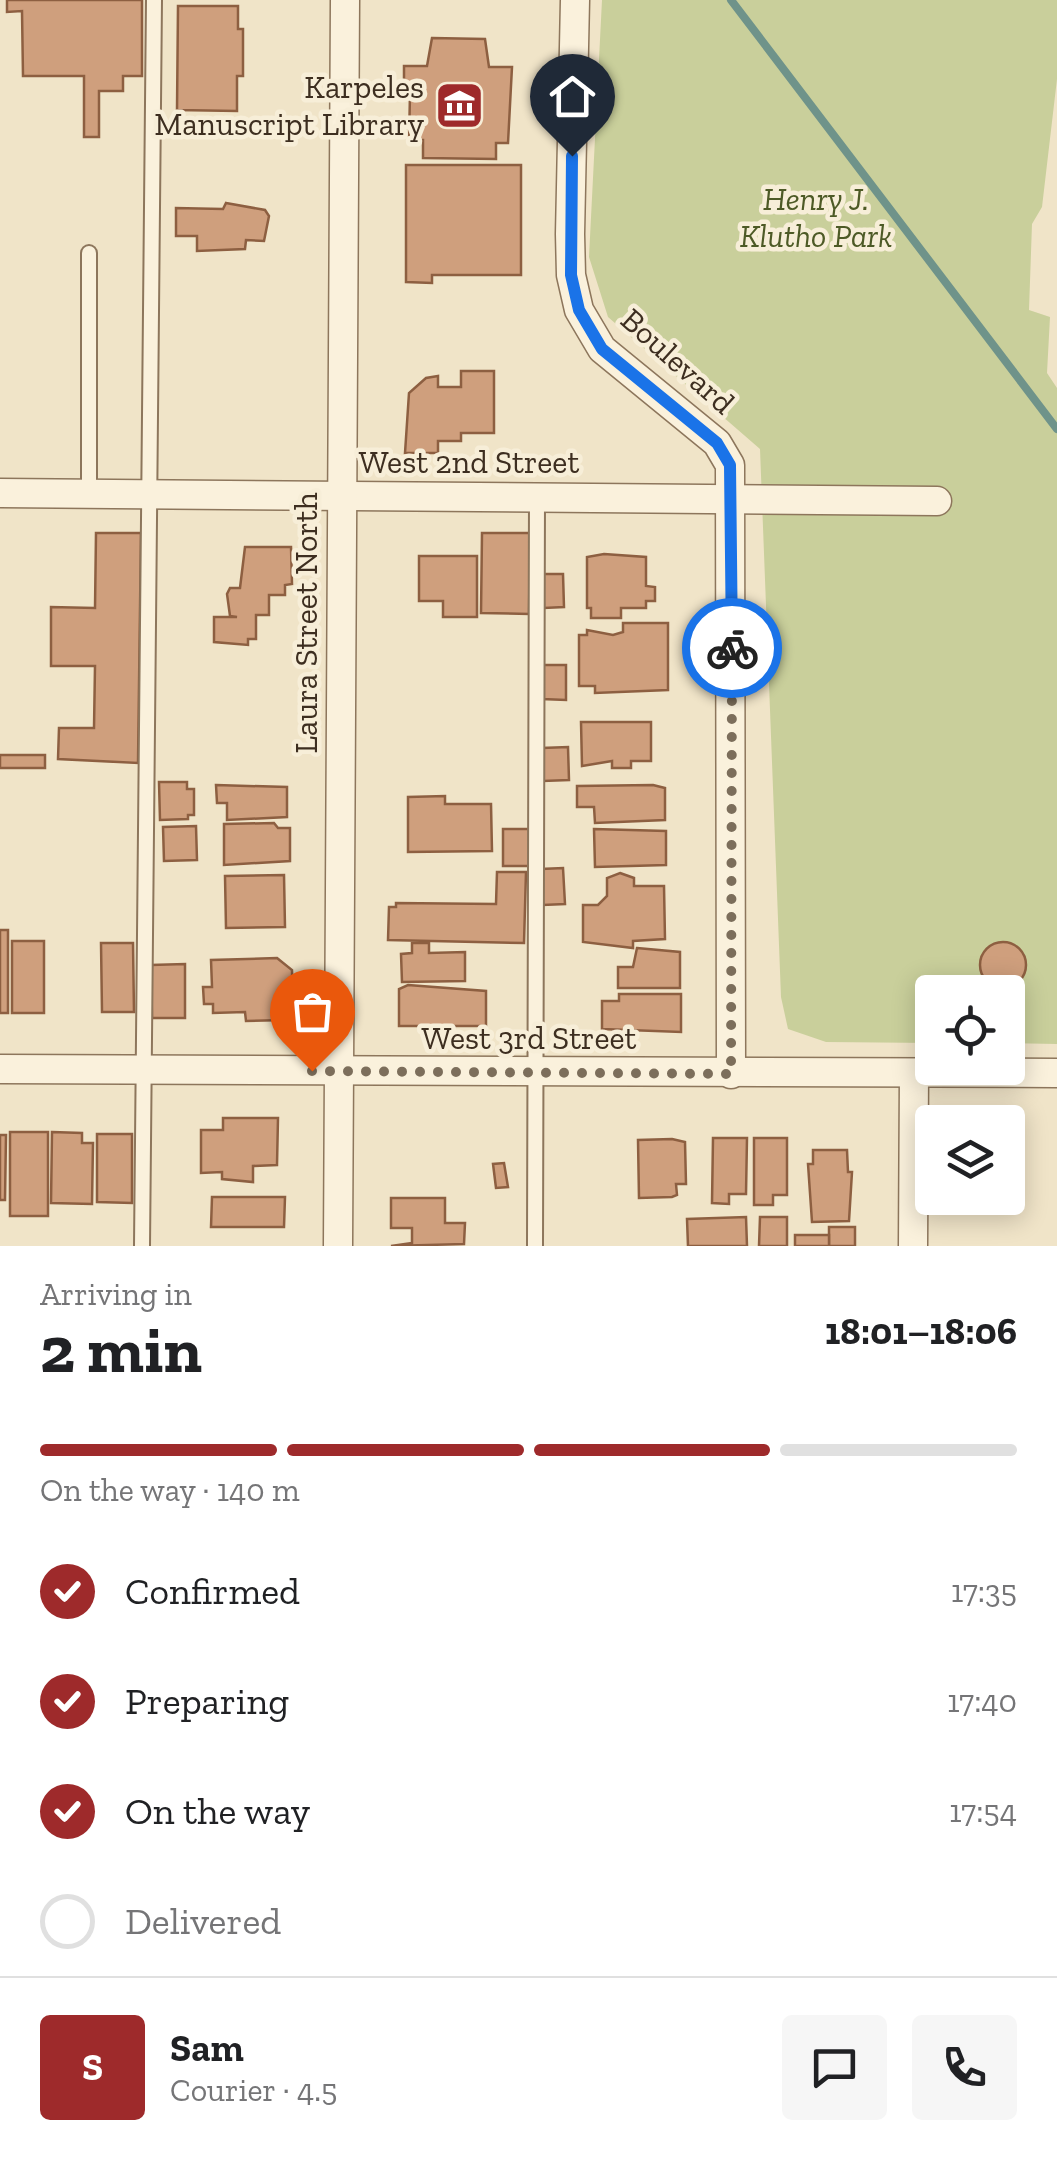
<!DOCTYPE html>
<meta charset="utf-8">
<style>
body{margin:0;font-family:"Zilla Slab",serif;background:#f6f6f6;color:#202124;height:100vh;display:flex;flex-direction:column;font-size:38px;white-space:nowrap}
*{box-sizing:border-box;margin:0}
p{font-size:32px;color:#757577}
.icon{flex:none;width:55px;height:55px;fill:none;stroke:currentColor;stroke-width:2;stroke-linecap:round;stroke-linejoin:round}
.map{position:relative;height:1246px;overflow:hidden}
.details{display:flex;flex-direction:column;background:#fff;flex:1}
.details>*{flex:none}
.buttons{position:absolute;left:915px;top:975px;display:grid;gap:20px}
.buttons a{display:grid;place-items:center;width:110px;height:110px;border-radius:10px;background:#fff;box-shadow:0 5px 25px #0003;font-size:50px}
.pin{position:absolute;display:grid;place-items:center;width:85px;height:85px;color:#fff;margin:-102px -42px;border-radius:50% 50% 50% 0;rotate:-45deg;box-shadow:0 0 10px #0007}
.pin .icon{rotate:45deg}
.courier{position:absolute;display:grid;place-items:center;width:100px;height:100px;margin:-50px;border:8px solid #1a73e8;border-radius:50%;background:#fff;color:#222;box-shadow:0 2px 12px #0007}
.headline em{font-style:normal;font-weight:700}
.headline div{display:flex;flex-direction:column-reverse}
.headline{display:flex;align-items:center;justify-content:space-between;height:170px;padding:0 40px}
h1{font-size:65px;font-weight:700;line-height:75px}
.bar{display:grid;grid-template-columns:repeat(4,1fr);gap:15px 10px;align-content:center;height:120px;padding:0 40px}
.bar i{height:12px;border-radius:8px;background:#e0e0e0}
.bar .on{background:#9e2a2b}
.bar p{grid-column:span 4}
.line{display:flex;align-items:center;gap:25px;padding:0 40px;border-top:2px solid #e0e0e0}
.line div{flex:1}
.round{display:grid;place-items:center;flex:none;width:105px;height:105px;border-radius:10px;background:#f6f6f6}
ol{padding:0 40px;list-style:none}
li{display:flex;align-items:center;gap:30px;height:110px}
li p{margin-inline-start:auto}
li .icon{padding:10px;border-radius:50%;background:#9e2a2b;color:#fff;stroke-width:4}
li:last-child{color:#757577}
li i{width:55px;height:55px;border:5px solid #e0e0e0;border-radius:50%}
.map>svg:first-child{display:block}
</style>
<div class="map">
<svg width="1057" height="1246" viewBox="0 0 1057 1246">
<rect width="100%" height="100%" fill="#f0e4c8"/>
<path fill="#c9cf9b" d="M 602,0 L 1057,0 L 1057,79 L 1042,207 L 1032,224 L 1029,310 L 1050,317 L 1047,373 L 1057,388 L 1057,1044 L 1008,1043 L 1008,992 L 932,992 L 932,1043 L 826,1042 L 788,1029 L 781,997 L 760,449 L 608,317 L 589,257 Z"/>
<g fill="none" stroke-linecap="round" stroke-linejoin="round">
<path stroke="#6f938a" stroke-width="8" d="M 731,0 L 1057,429"/>
</g>
<g fill="#cf9f7d" stroke="#8d5f41" stroke-width="2.5">
<path d="M 7,0 L 142,0 L 142,76 L 123,76 L 123,91 L 99,91 L 99,137 L 84,137 L 84,76 L 23,76 L 22,11 L 7,12 Z"/>
<path d="M 178,6 L 238,6 L 238,29 L 243,29 L 243,76 L 237,76 L 237,111 L 177,110 Z"/>
<path d="M 432,38 L 485,39 L 489,67 L 512,67 L 508,143 L 496,143 L 496,159 L 423,158 L 423,140 L 409,140 L 410,94 L 404,94 L 404,66 L 427,66 Z"/>
<path d="M 406,165 L 521,165 L 521,275 L 432,275 L 432,283 L 406,282 Z"/>
<path d="M 226,203 L 265,210 L 269,216 L 264,241 L 246,240 L 245,249 L 197,251 L 197,236 L 176,236 L 176,208 L 223,209 Z"/>
<path d="M 461,371 L 494,371 L 494,433 L 461,433 L 461,441 L 438,441 L 438,453 L 405,453 L 409,393 L 426,378 L 438,376 L 438,387 L 461,387 Z"/>
<path d="M 96,533 L 141,533 L 138,763 L 58,759 L 59,728 L 94,728 L 95,666 L 51,666 L 51,607 L 95,608 Z"/>
<path d="M 482,533 L 530,533 L 529,614 L 481,613 Z"/>
<path d="M 245,547 L 291,547 L 292,584 L 285,585 L 285,595 L 269,595 L 269,615 L 256,615 L 256,639 L 248,639 L 248,645 L 214,642 L 214,617 L 237,617 L 230,616 L 227,594 L 230,588 L 240,588 Z"/>
<path d="M 604,554 L 646,557 L 646,586 L 655,587 L 655,601 L 646,601 L 646,608 L 621,608 L 621,618 L 591,618 L 591,608 L 587,608 L 587,557 Z"/>
<path d="M 419,556 L 477,556 L 477,617 L 443,617 L 443,601 L 419,601 Z"/>
<path d="M 543,574 L 563,574 L 564,607 L 544,608 Z"/>
<path d="M 623,623 L 668,623 L 668,690 L 595,693 L 595,686 L 579,686 L 579,635 L 587,635 L 587,630 L 613,635 L 623,632 Z"/>
<path d="M 543,665 L 566,665 L 566,700 L 542,699 Z"/>
<path d="M 581,722 L 651,722 L 651,761 L 631,761 L 631,768 L 612,768 L 612,761 L 582,766 Z"/>
<path d="M 568,747 L 569,780 L 543,781 L 542,748 Z"/>
<rect x="0" y="755" width="45" height="13"/>
<path d="M 159,782 L 187,782 L 187,789 L 194,789 L 194,815 L 188,815 L 188,819 L 160,820 Z"/>
<path d="M 216,785 L 287,787 L 287,817 L 227,820 L 227,803 L 217,803 Z"/>
<path d="M 653,785 L 665,788 L 665,820 L 595,823 L 594,807 L 577,807 L 577,786 Z"/>
<path d="M 445,796 L 445,804 L 491,804 L 492,851 L 408,852 L 408,797 Z"/>
<path d="M 274,823 L 278,828 L 290,828 L 290,861 L 224,865 L 224,824 Z"/>
<path d="M 196,826 L 197,860 L 164,861 L 163,827 Z"/>
<rect x="503" y="829" width="26" height="37"/>
<path d="M 594,829 L 666,831 L 666,865 L 595,867 Z"/>
<path d="M 563,868 L 565,904 L 543,905 L 541,869 Z"/>
<path d="M 497,872 L 526,872 L 524,943 L 388,940 L 389,907 L 396,907 L 396,903 L 496,904 Z"/>
<path d="M 620,873 L 634,878 L 634,886 L 664,886 L 665,939 L 633,941 L 633,948 L 583,942 L 583,905 L 598,905 L 607,896 L 607,878 Z"/>
<path d="M 284,875 L 285,927 L 226,928 L 225,876 Z"/>
<rect x="0" y="930" width="8" height="83"/>
<rect x="12" y="941" width="32" height="72"/>
<circle cx="1003" cy="965" r="23"/>
<path d="M 101,943 L 133,943 L 134,1012 L 102,1012 Z"/>
<path d="M 412,943 L 429,943 L 429,953 L 465,952 L 465,981 L 402,982 L 401,954 L 412,953 Z"/>
<path d="M 637,948 L 680,952 L 680,988 L 618,988 L 618,967 L 633,967 Z"/>
<path d="M 277,958 L 292,970 L 293,1009 L 285,1020 L 246,1021 L 245,1012 L 213,1013 L 213,1004 L 204,1004 L 203,987 L 212,987 L 211,960 Z"/>
<path d="M 185,964 L 185,1018 L 152,1018 L 151,965 Z"/>
<path d="M 408,985 L 486,991 L 486,1026 L 399,1026 L 399,989 Z"/>
<path d="M 619,994 L 681,994 L 681,1032 L 602,1029 L 602,1001 L 619,1001 Z"/>
<path d="M 223,1118 L 278,1118 L 277,1165 L 253,1166 L 253,1182 L 222,1179 L 222,1172 L 201,1173 L 201,1130 L 223,1130 Z"/>
<rect x="10" y="1132" width="38" height="84"/>
<path d="M 52,1132 L 82,1133 L 82,1143 L 93,1143 L 92,1204 L 51,1203 Z"/>
<path d="M 97,1134 L 132,1134 L 132,1203 L 97,1202 Z"/>
<path d="M 0,1135 L 6,1135 L 5,1200 L 0,1200 Z"/>
<path d="M 713,1138 L 747,1138 L 746,1194 L 729,1194 L 729,1204 L 712,1203 Z"/>
<path d="M 754,1138 L 787,1138 L 787,1195 L 773,1195 L 773,1205 L 754,1205 Z"/>
<path d="M 672,1139 L 685,1142 L 686,1184 L 676,1184 L 677,1195 L 672,1197 L 639,1198 L 638,1140 Z"/>
<path d="M 813,1150 L 847,1150 L 848,1172 L 852,1172 L 849,1221 L 812,1222 L 808,1164 L 813,1164 Z"/>
<path d="M 504,1163 L 508,1187 L 496,1188 L 493,1164 Z"/>
<path d="M 212,1197 L 285,1197 L 284,1227 L 211,1227 Z"/>
<path d="M 391,1198 L 445,1198 L 445,1223 L 465,1223 L 464,1244 L 391,1246 L 412,1243 L 412,1228 L 391,1228 Z"/>
<path d="M 746,1217 L 747,1246 L 688,1246 L 687,1219 Z"/>
<path d="M 760,1217 L 787,1217 L 787,1246 L 759,1246 Z"/>
<rect x="829" y="1227" width="26" height="19"/>
<rect x="795" y="1235" width="34" height="11"/>
</g>
<g fill="none" stroke-linecap="round" stroke-linejoin="round">
<defs>
<g id="lane">
<path d="M 89,494 L 89,253"/>
<path d="M 142,1246 L 154,0"/>
<path d="M 535,1246 L 537,497"/>
</g>
<g id="street">
<path d="M 575,0 L 570,234 L 571,275 L 579,310 L 602,349 L 717,443 L 730,465 L 731,1074"/>
<path d="M 0,493 L 937,501"/>
<path d="M 0,1069 L 1057,1073"/>
<path d="M 338,1246 L 345,0"/>
<path d="M 913,1246 L 914,1073"/>
</g>
</defs>
<use href="#lane" stroke="#8d765c" stroke-width="18"/>
<use href="#street" stroke="#8d765c" stroke-width="31"/>
<use href="#lane" stroke="#faf1dc" stroke-width="14"/>
<use href="#street" stroke="#faf1dc" stroke-width="28"/>
</g>
<g fill="none" stroke-linecap="round" stroke-linejoin="round">
<path stroke="#7c6e5b" stroke-width="10" stroke-dasharray="0 18" d="M 312,1071 L 731,1074 L 732,648"/>
<path stroke="#1a73e8" stroke-width="12" d="M 572,156 L 571,275 L 579,310 L 602,349 L 717,443 L 730,465 L 732,648"/>
</g>
<defs>
<symbol id="museum-square" viewBox="-11 -11 22 22"><rect x="-9" y="-9" width="18" height="18" rx="4" fill="#9e2a2b" stroke="#f7eed8"/><path d="M0-6L6-3V-2H-6V-3ZM-5-1h2V3h-2ZM-1-1h2V3h-2ZM3-1h2V3H3ZM-6 4H6V6H-6Z" fill="#fff"/></symbol>
</defs>
<g fill-rule="evenodd">
<use href="#museum-square" x="432" y="78" width="55" height="55"/>
</g>
<g text-anchor="middle" stroke-width="9" stroke-linejoin="round" paint-order="stroke">
<g font-size="32" fill="#3d2e20" stroke="#f7eed8" text-anchor="end">
<text x="424" y="98">Karpeles<tspan x="424" dy="37">Manuscript Library</tspan></text>
</g>
<g font-size="32" font-style="italic" fill="#4d5a26" stroke="#f7eed8">
<text x="816" y="210">Henry J.<tspan x="816" dy="37">Klutho Park</tspan></text>
</g>
<g font-size="32" fill="#3d2e20" stroke="#f7eed8">
<text transform="translate(678 361) rotate(42)" y="11">Boulevard</text>
<text x="469" y="473">West 2nd Street</text>
<text transform="translate(306 623) rotate(-90)" y="11">Laura Street North</text>
<text x="529" y="1049">West 3rd Street</text>
</g>
</g>
</svg>
<div class="buttons">
<a><svg class="icon" aria-label="locate" viewBox="0 0 24 24"><circle cx="12" cy="12" r="6"/><path d="M12 2v4M12 18v4M2 12h4M18 12h4"/></svg></a>
<a><svg class="icon" aria-label="layers" viewBox="0 0 24 24"><path d="M12 4l9 5-9 5-9-5zM3 14l9 5 9-5"/></svg></a>
</div>
<div class="pin" style="left:312px;top:1071px;background:#ea580c"><svg class="icon" aria-label="bag" viewBox="0 0 24 24"><path d="M5 8h14l-1 12H6zM9 8a3 3 0 0 1 6 0"/></svg></div>
<div class="pin" style="left:572px;top:156px;background:#1f2937"><svg class="icon" aria-label="home" viewBox="0 0 24 24"><path d="M3 11l9-7 9 7M6 9v11h12V9"/></svg></div>
<div class="courier" style="left:732px;top:648px"><svg class="icon" aria-label="bike" viewBox="0 0 24 24"><circle cx="6" cy="16" r="4"/><circle cx="18" cy="16" r="4"/><path d="M6 16l4-8h5l3 8M10 8l3 8H6M13 5h3"/></svg></div>
</div>
<section class="details">
<div class="headline"><div><h1>2 min</h1><p>Arriving in</p></div><em>18:01–18:06</em></div>
<div class="bar"><i class="on"></i><i class="on"></i><i class="on"></i><i></i><p>On the way · 140 m</p></div>
<ol>
<li><svg class="icon" aria-label="check" viewBox="0 0 24 24"><path d="M5 12l5 5 9-10"/></svg>Confirmed<p>17:35</p></li>
<li><svg class="icon" aria-label="check" viewBox="0 0 24 24"><path d="M5 12l5 5 9-10"/></svg>Preparing<p>17:40</p></li>
<li><svg class="icon" aria-label="check" viewBox="0 0 24 24"><path d="M5 12l5 5 9-10"/></svg>On the way<p>17:54</p></li>
<li><i></i>Delivered</li>
</ol>
<div class="line" style="height:180px"><b class="round" style="background:#9e2a2b;color:#fff">S</b><div><b>Sam</b><p>Courier · 4.5</p></div><a class="round"><svg class="icon" aria-label="chat" viewBox="0 0 24 24"><path d="M4 5h16v11H9l-5 4z"/></svg></a><a class="round"><svg class="icon" aria-label="phone" viewBox="0 0 24 24"><path d="M5 4h4l2 5-3 2q2 4 5 5l2-3 5 2v4C11 20 4 13 5 4z"/></svg></a></div>
</section>
